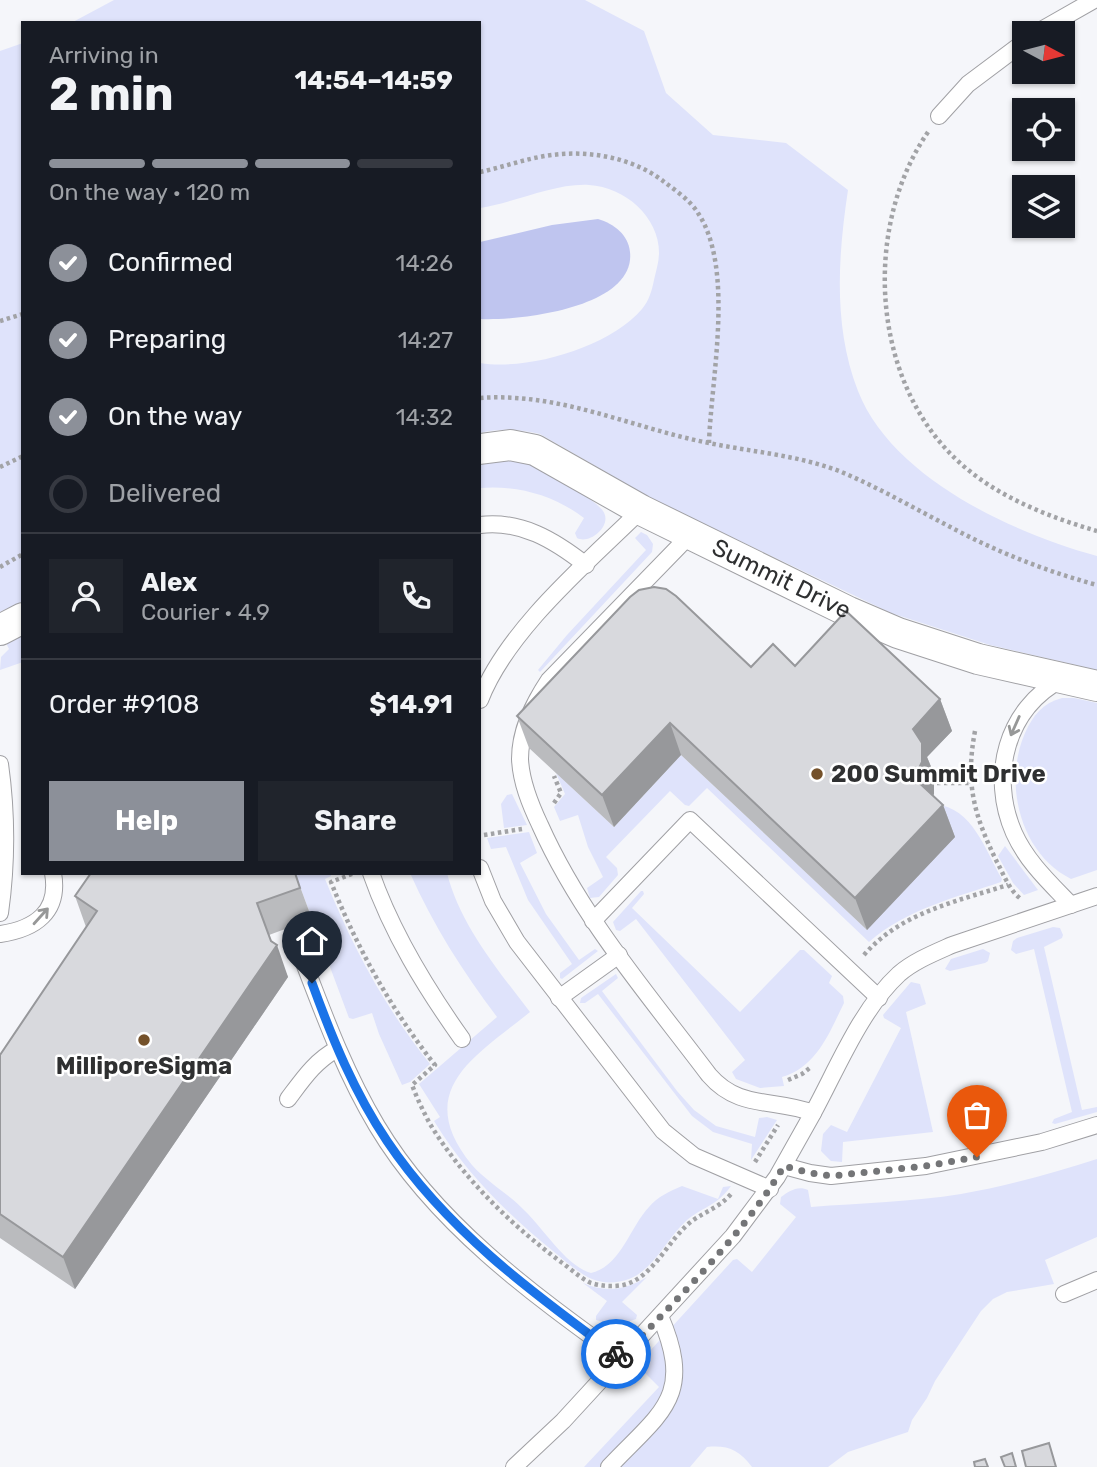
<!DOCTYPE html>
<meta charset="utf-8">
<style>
body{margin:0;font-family:Rubik,sans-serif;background:#20242c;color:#f1f3f6;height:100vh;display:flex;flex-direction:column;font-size:26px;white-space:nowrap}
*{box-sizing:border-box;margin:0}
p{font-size:23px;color:#9ea1a6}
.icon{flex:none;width:38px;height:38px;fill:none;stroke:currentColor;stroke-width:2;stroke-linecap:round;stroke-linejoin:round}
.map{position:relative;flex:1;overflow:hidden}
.drawer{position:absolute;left:21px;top:21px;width:460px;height:854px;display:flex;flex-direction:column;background:#171b24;border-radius:0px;box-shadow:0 2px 5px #0004}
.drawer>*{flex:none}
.needle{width:46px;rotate:97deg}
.tools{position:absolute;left:1012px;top:21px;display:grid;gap:14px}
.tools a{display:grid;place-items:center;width:63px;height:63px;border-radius:0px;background:#171b24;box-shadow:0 2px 5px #0004;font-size:35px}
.pin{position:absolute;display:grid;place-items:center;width:60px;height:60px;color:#fff;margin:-72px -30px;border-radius:50% 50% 50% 0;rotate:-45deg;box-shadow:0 0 7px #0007}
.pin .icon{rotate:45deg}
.courier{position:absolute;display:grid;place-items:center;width:70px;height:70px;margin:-35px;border:5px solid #1a73e8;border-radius:50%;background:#fff;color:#222;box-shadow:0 2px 9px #0007}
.headline em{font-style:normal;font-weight:700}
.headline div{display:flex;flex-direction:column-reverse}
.headline{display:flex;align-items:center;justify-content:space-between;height:119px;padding:0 28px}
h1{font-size:46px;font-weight:700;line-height:52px}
.bar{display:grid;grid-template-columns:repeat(4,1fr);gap:10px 7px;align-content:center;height:84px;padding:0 28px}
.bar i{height:9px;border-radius:5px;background:#363941}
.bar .active{background:#8c9099}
.bar p{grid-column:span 4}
.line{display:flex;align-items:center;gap:18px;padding:0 28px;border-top:2px solid #363941}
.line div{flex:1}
.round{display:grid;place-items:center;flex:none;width:74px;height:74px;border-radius:0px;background:#20242c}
ol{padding:0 28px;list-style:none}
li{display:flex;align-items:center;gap:21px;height:77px}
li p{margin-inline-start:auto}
li .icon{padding:7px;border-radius:50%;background:#8c9099;color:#fff;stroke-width:4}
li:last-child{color:#9ea1a6}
li i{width:38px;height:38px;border:4px solid #363941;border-radius:50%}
.cta{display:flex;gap:14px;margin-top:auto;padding:14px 28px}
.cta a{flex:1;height:80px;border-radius:0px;background:#8c9099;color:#fff;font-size:28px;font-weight:700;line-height:80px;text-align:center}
.cta a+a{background:#20242c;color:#f1f3f6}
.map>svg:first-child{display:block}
</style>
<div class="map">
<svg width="1097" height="1467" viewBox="0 0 1097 1467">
<rect width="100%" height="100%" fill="#f5f6fa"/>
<g fill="#dfe3fb">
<path d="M 114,0 L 585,0 L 644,31 L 666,93 L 713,135 L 786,143 L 848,190 C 838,256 833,327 858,391 C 892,478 1013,533 1097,556 L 1097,670 L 990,645 L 891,613 L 656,501 L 540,434 C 519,429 500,428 480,433 L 480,363 C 528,371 610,347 642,309 C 649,301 652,290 654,280 C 656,271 659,262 659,253 C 659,217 625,187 589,185 C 555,183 514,203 480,208 L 480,23 L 71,23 Z"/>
<path d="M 23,43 L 23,601 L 0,612 L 0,51 Z"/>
<path d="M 503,461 C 512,461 521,462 530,464 C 544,469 595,499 603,511 C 613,525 590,545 577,538 L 575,533 L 584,518 C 554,495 517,485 480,488 L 480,465 Z"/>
<path d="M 641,532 L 647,535 L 653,544 L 652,552 L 540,672 L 538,670 L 567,635 L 646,550 L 635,538 Z"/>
<path d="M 23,635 L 23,662 L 0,670 L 1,657 L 9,649 L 6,643 Z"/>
<path d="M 1062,698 L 1074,698 L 1097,703 L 1097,870 L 1071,879 C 1020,854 1003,783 1025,733 C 1033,715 1043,703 1062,698 Z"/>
<path d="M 681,755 L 867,930 L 935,804 C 973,808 985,850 1002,879 L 1001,882 C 954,898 907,909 869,942 L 707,788 L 689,806 L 685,805 L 670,791 L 606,857 L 617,868 L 618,875 L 599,897 L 590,898 L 587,888 L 603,877 L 588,847 L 578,815 L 560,821 L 554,807 L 565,794 L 556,773 L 614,827 Z"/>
<path d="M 512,794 L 527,825 L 504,828 L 501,804 L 507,795 Z"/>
<path d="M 529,832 L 537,853 L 520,863 L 546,914 L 579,960 L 595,949 L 598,951 L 562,979 L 560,978 L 560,973 L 572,964 L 528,900 L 506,847 L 491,849 L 487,838 Z"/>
<path d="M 1005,846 L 1038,890 L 1024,895 L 1013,883 L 998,856 Z"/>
<path d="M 295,873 L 331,873 L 331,876 L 325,879 C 352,946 385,1008 430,1064 L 410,1082 L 402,1085 L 379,1034 L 372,1013 L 353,1019 L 349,1018 Z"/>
<path d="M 410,873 L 447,873 C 460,925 498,970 530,1012 C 476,1056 411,1090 472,1165 C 488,1183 509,1194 525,1211 C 543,1228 567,1267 591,1273 C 621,1266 630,1227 649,1207 C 657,1197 670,1191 682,1186 L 718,1199 L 723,1187 L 731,1186 C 716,1207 701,1207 685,1222 C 667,1239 653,1270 629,1279 C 618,1283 604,1284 592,1279 C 578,1273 565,1261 553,1251 C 507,1214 465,1172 434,1121 L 440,1117 L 419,1084 L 497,1017 C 463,972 433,925 410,873 Z"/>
<path d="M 641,891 L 643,891 L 644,894 L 632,908 L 740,1012 L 800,950 L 804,950 L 832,976 L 829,983 L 843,996 L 844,1003 C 829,1033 817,1067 782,1077 L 784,1086 L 760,1088 L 736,1079 L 732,1072 L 745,1060 L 636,919 L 620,931 L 616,930 L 613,922 Z"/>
<path d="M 1053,927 L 1060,928 L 1063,935 L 1062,938 L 1044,947 L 1082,1110 L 1097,1107 L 1097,1112 L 1055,1124 L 1052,1123 L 1054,1119 L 1072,1112 L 1034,949 L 1016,954 L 1011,950 L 1013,941 L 1017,938 Z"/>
<path d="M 983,949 L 990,953 L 988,961 L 985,963 L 950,971 L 945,969 L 951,959 Z"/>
<path d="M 616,974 L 618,978 L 602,991 L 677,1091 L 694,1110 L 716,1126 L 755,1137 L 759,1118 L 767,1117 L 777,1120 L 751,1160 L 752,1144 L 713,1132 L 692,1116 L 598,994 L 585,1003 L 580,1003 L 581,998 Z"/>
<path d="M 911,982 L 920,984 L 926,1004 L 906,1012 L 933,1132 L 843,1142 L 842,1162 L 831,1161 L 821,1151 L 823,1134 L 831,1125 L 847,1132 L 901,1028 L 884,1018 L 883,1015 Z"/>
<path d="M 1097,1159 L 1097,1237 L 1045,1260 L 1054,1284 L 1007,1292 L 993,1299 L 981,1311 L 935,1381 L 927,1398 L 912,1420 L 908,1432 L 848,1452 L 828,1467 L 752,1467 C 739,1450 728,1445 707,1447 L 690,1467 L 584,1467 L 659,1387 L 637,1365 L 733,1260 L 737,1259 L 752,1272 L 796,1217 L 780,1204 L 781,1197 C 789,1191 798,1185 808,1190 L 811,1207 C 861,1203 912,1202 961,1194 C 1007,1186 1053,1173 1097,1159 Z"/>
<path d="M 647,1277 L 622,1302 L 637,1315 L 636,1319 L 617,1326 L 596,1320 L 596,1316 L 607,1301 L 583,1283 C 606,1293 625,1290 647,1277 Z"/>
</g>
<path fill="#bfc5ef" d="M 598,219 C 614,224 628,234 630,252 C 636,308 519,321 480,319 L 480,242 L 552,225 Z"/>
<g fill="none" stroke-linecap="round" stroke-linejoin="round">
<defs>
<g id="service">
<path d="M 1036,33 L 1094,0"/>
<path d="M 939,116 L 968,84 L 1024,42"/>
<path d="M 480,525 C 521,520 554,540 586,565"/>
<path d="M 690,535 L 549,680 C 533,704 520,730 520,759 C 521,782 530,804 540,825 C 581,917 648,994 709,1075 C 739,1110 774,1098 813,1113 C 837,1069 861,1009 899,974 C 914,961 934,953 952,945 L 1097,896"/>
<path d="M 1062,679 C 1006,709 989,776 1014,833 C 1027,862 1050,883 1071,905"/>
<path d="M 480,700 C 507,630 587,563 641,510"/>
<path d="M 0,764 C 7,814 7,863 0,913"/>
<path d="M 480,868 L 493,901 L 517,942 L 663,1131 L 694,1156 L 770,1189"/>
<path d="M 371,873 C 392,933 425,987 462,1039"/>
<path d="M 593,921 L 690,820 L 879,998"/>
<path d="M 0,934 C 35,929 60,912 53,873"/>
<path d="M 294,937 C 319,1001 341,1066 377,1126 C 435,1223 531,1293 621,1358"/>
<path d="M 559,998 L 619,955"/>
<path d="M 288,1099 C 303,1079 315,1061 337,1049"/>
<path d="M 784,1166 L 810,1173 L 831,1176 L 926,1166 L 1042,1142 L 1097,1125"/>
<path d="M 1064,1294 L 1097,1280"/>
<path d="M 514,1467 L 563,1421 L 733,1236 L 777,1177 L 813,1113"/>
<path d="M 609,1467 C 661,1412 695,1397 660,1316"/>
</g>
<g id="minor">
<path id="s1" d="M 480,449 L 510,445 L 535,450 L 641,510 L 849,612 L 898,633 L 978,659 L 1097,686"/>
<path d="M 0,630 L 23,618"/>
</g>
</defs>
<use href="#service" stroke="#a0a0a4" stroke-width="18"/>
<use href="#minor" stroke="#a0a0a4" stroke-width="32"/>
<g stroke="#a2a3a6" stroke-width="4.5" stroke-dasharray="3.5 3.5" stroke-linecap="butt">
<path d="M 928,132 C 862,228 871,382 959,462 C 997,497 1049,517 1097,531"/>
<path d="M 480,172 C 504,167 527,158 552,155 C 590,150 633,158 663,181 C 675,190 690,200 698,213 C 735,269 711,379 709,443"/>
<path d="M 0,321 L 23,314"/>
<path d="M 480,398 C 560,392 632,428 709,443 C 752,452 797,455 839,471 C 880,488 919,511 958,531 C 1002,554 1049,572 1097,585"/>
<path d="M 0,467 L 23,456"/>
<path d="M 0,567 L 23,554"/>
<path d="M 975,731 C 965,784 974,815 997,862 C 1004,875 1009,890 1021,899"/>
<path d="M 937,783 L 970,783"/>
<path d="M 554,803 L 561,793 L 554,776"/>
<path d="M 484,835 L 522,829"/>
<path d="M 352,874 L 331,882 C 357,948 391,1009 435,1065 L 412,1085 C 417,1098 423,1111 430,1124 C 462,1177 511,1225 561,1262 C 571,1269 580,1278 591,1283 C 601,1286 612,1287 623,1285 C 654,1278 668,1239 692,1221 C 706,1211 720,1207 731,1194"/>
<path d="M 864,955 C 900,913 957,901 1008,885"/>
<path d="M 788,1080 L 802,1074 L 811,1067"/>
<path d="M 755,1162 L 778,1125"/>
</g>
<use href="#service" stroke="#fff" stroke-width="16"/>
<use href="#minor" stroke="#fff" stroke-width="30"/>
</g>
<g fill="#babbbe">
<path d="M 795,666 L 940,699 L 952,731 L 927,757 L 934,774 L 934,794 L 933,795 L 943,805 L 955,837 L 867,930 L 681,755 L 614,827 L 529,748 L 517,716 L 751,667 Z"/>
<path d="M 295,873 L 312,919 L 269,935 L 288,977 L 75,1289 L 0,1238 L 0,1055 L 86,927 L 75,896 Z"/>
</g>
<g fill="#97989b">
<path d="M 940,699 L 952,731 L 927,757 L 934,774 L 934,794 L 926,809 L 914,778 L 913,729 Z"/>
<path d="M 670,723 L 681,755 L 614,827 L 602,795 Z"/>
<path d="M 943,805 L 955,837 L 867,930 L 855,898 Z"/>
<path d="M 277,945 L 288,977 L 75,1289 L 63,1257 Z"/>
</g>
<g fill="#d8d9dd" stroke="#97989b" stroke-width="2">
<path d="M 654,587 L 666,589 L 676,596 L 751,667 L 773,644 L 795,666 L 846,611 L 940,699 L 913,729 L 922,743 L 922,762 L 914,778 L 943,805 L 855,898 L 670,723 L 602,795 L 517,716 L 630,597 L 639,590 Z"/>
<path d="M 91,873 L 295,873 L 300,888 L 257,903 L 271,941 L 277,945 L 63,1257 L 0,1214 L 0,1055 L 97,911 L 75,896 Z"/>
<path d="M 1049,1443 L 1056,1467 L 1026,1467 L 1022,1451 Z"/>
<path d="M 1012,1453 L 1016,1467 L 1005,1467 L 1001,1457 Z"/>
<path d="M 985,1459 L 988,1467 L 975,1467 L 974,1462 Z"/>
</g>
<defs><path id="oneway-shaft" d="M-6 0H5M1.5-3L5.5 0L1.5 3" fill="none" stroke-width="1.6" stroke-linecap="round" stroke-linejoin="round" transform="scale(1.75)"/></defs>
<g stroke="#979898">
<use href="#oneway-shaft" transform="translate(1015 726) rotate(114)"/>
<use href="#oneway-shaft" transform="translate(41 916) rotate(-48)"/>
</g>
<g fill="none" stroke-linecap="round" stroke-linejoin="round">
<path stroke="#747577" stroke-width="7" stroke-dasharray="0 12.6" d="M 616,1354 L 621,1358 C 678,1297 741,1238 784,1166 L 810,1173 L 831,1176 L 926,1166 L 977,1157"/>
<path stroke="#1a73e8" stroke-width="9" d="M 312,983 C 332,1038 354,1092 387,1141 C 446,1229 531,1292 616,1354"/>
</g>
<g fill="#74512a" stroke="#fff" stroke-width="2.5">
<circle cx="817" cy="774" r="7"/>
<circle cx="144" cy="1040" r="7"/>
</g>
<g text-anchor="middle" stroke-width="5" stroke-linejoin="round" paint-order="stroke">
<g font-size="24" fill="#2f3031" stroke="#fff">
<text dy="8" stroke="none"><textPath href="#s1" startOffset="334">Summit Drive</textPath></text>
</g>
<g font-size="24" font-weight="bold" fill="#2f3031" stroke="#fff" text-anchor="start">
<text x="831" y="782">200 Summit Drive</text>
<text x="144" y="1074" text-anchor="middle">MilliporeSigma</text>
</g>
</g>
</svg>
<div class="tools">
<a><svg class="needle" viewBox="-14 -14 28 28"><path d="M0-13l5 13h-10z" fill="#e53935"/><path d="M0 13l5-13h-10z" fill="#9ea1a6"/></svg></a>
<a><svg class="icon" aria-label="locate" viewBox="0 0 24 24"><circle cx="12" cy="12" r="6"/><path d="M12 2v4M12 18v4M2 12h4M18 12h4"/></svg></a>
<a><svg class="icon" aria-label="layers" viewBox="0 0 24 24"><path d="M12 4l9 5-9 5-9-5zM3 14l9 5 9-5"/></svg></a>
</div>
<div class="pin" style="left:977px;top:1157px;background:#ea580c"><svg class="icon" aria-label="bag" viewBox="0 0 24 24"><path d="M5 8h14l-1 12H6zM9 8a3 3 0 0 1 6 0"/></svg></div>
<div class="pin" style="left:312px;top:983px;background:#1f2937"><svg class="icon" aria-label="home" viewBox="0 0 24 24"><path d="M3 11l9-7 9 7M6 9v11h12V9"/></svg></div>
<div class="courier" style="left:616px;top:1354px"><svg class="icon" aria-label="bike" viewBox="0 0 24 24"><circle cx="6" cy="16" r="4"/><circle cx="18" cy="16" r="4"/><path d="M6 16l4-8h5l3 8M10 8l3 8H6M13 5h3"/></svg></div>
<section class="drawer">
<div class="headline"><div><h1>2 min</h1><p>Arriving in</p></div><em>14:54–14:59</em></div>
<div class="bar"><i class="active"></i><i class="active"></i><i class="active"></i><i></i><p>On the way · 120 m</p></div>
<ol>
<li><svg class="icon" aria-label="check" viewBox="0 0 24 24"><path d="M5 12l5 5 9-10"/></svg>Confirmed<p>14:26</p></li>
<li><svg class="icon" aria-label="check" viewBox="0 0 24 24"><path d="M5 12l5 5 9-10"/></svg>Preparing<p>14:27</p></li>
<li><svg class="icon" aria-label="check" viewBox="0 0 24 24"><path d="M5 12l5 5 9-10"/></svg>On the way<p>14:32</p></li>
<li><i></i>Delivered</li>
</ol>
<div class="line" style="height:126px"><a class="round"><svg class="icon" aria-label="person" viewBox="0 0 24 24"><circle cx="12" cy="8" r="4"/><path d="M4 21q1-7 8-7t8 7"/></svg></a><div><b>Alex</b><p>Courier · 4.9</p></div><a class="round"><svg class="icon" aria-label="phone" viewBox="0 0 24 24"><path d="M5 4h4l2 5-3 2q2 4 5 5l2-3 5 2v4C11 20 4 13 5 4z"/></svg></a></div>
<div class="line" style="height:91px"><div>Order #9108</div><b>$14.91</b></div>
<div class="cta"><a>Help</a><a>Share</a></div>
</section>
</div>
